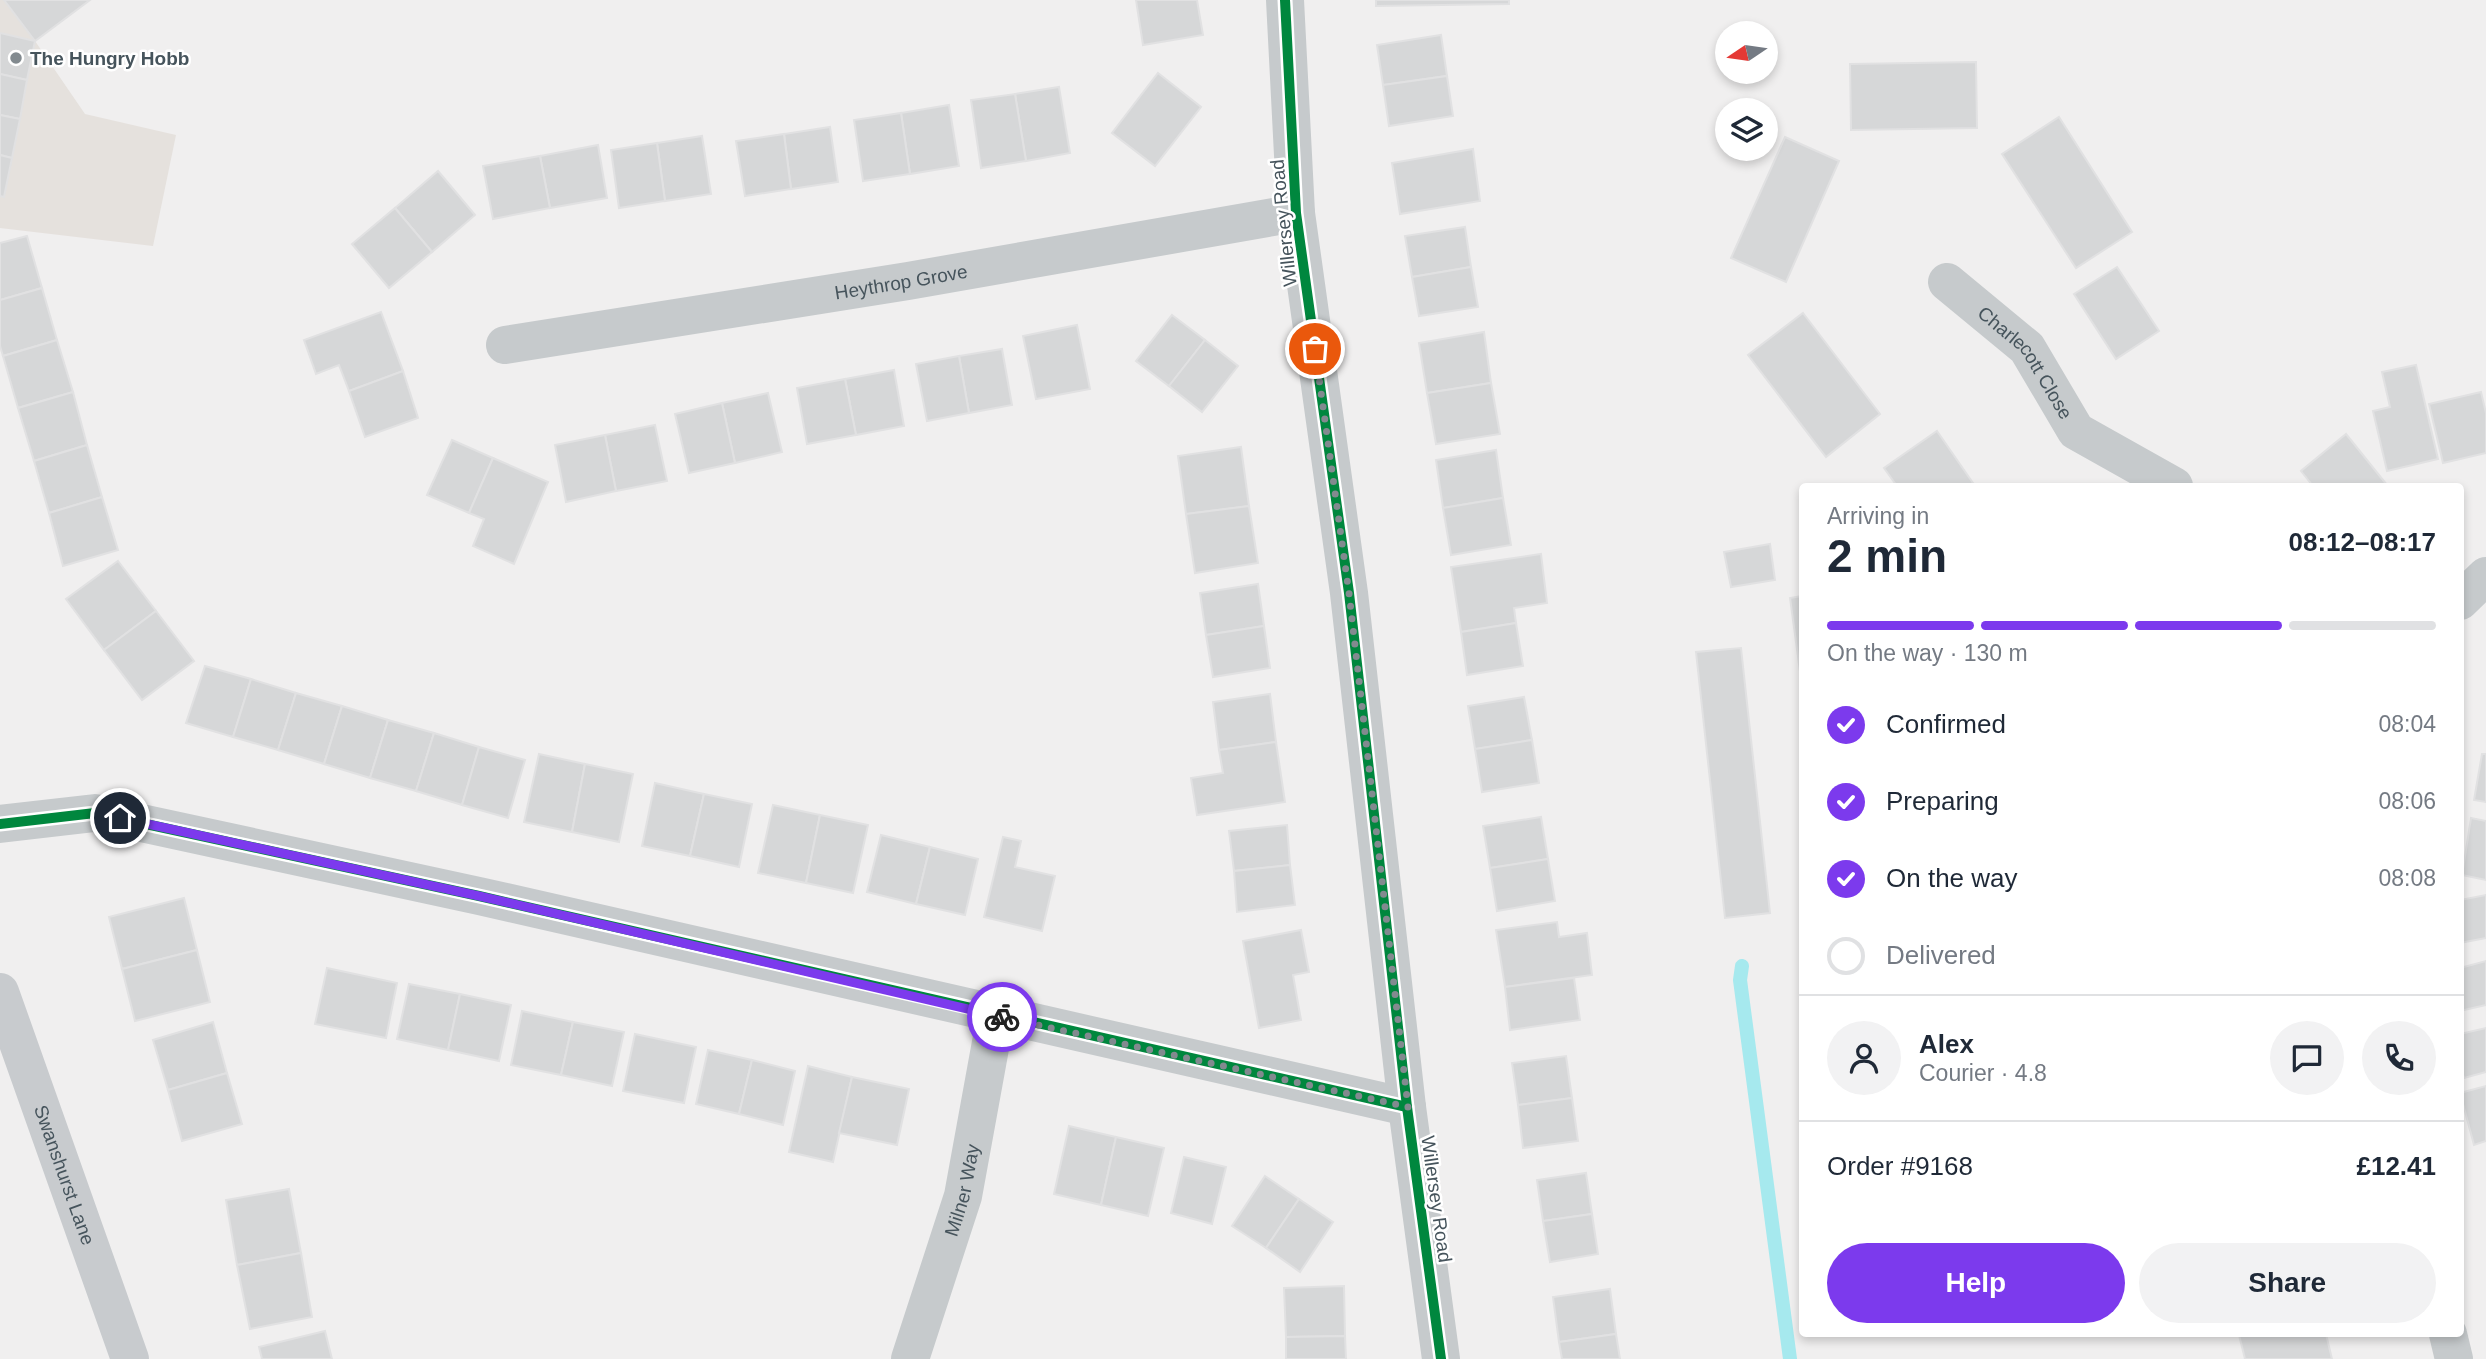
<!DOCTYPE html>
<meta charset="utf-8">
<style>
body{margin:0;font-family:Helvetica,sans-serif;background:#f2f2f3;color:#1f2937;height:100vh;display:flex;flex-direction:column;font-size:26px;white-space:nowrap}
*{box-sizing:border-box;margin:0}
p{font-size:23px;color:#747a83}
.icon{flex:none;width:38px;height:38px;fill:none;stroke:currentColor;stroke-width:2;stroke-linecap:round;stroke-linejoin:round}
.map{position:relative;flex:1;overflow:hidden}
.drawer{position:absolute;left:1799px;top:483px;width:665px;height:854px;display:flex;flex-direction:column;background:#fff;border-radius:7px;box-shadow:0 4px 10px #0003}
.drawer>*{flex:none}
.needle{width:46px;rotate:257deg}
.tools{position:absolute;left:1715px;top:21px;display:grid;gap:14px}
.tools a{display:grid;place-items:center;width:63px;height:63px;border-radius:50%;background:#fff;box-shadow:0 4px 10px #0003;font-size:35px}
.pin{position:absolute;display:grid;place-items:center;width:60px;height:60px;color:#fff;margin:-30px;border:4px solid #fff;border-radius:50%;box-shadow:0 2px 7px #0007}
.courier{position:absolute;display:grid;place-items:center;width:70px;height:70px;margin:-35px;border:5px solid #7c3aed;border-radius:50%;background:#fff;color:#222;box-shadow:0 2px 9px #0007}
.head em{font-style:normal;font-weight:700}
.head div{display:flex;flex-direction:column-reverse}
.head{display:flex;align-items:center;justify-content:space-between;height:119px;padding:0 28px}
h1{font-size:46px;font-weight:700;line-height:52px}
.bar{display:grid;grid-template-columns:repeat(4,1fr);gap:10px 7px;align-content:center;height:84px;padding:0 28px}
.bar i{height:9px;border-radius:5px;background:#e0e1e3}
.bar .current{background:#7c3aed}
.bar p{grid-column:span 4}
.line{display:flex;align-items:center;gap:18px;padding:0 28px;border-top:2px solid #e0e1e3}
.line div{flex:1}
.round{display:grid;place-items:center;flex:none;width:74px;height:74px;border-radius:37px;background:#f2f2f3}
ol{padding:0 28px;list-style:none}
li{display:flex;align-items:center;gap:21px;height:77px}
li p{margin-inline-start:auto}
li .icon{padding:7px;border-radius:50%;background:#7c3aed;color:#fff;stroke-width:4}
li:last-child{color:#747a83}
li i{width:38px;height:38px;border:4px solid #e0e1e3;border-radius:50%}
.action{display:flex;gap:14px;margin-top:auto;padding:14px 28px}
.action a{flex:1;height:80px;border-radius:42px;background:#7c3aed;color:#fff;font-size:28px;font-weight:700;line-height:80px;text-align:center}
.action a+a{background:#f2f2f3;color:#1f2937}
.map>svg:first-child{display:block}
</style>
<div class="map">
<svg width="2486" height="1359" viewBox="0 0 2486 1359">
<rect width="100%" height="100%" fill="#f0efef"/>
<path fill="#e5e1dd" d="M 0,0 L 4,0 L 35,41 L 85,114 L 176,135 L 153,246 L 0,228 Z"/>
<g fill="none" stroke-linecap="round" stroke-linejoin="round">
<path stroke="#a6e9ee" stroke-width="14" d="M 1742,966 L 1740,980 L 1790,1359"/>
</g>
<g fill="#d6d7d8" stroke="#e1e1e2" stroke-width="2">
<path d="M 4,0 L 90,0 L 35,41 Z"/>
<path d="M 1136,0 L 1197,0 L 1203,35 L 1143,45 Z"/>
<path d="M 1376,0 L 1509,0 L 1509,4 L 1376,6 Z"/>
<path d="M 0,33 L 35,41 L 27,80 L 0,74 Z"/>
<path d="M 1441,35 L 1447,76 L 1383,85 L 1377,45 Z"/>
<path d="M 1976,62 L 1977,128 L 1851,130 L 1850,64 Z"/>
<path d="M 1158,73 L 1201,107 L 1155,166 L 1112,133 Z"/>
<path d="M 0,74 L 27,80 L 20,119 L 0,115 Z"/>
<path d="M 1447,76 L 1453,116 L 1389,126 L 1383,85 Z"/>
<path d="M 1059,87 L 1070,153 L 1026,161 L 1015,94 Z"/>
<path d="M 1015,94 L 1026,161 L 981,168 L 971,100 Z"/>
<path d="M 949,105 L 959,166 L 910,174 L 901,113 Z"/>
<path d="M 901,113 L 910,174 L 863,181 L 854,120 Z"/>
<path d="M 0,115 L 20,119 L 12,158 L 0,155 Z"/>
<path d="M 2059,117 L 2132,232 L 2076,268 L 2002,154 Z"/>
<path d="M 830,127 L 838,182 L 791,189 L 784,134 Z"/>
<path d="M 784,134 L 791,189 L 745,196 L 736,141 Z"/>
<path d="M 702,136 L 711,194 L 665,201 L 657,143 Z"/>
<path d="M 1785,137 L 1839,161 L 1786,282 L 1731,258 Z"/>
<path d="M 657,143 L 665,201 L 619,208 L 611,150 Z"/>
<path d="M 598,145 L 607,198 L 550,208 L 540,156 Z"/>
<path d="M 1473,149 L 1480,201 L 1400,214 L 1392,163 Z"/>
<path d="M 0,155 L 12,158 L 4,197 L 0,196 Z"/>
<path d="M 540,156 L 550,208 L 493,219 L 483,166 Z"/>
<path d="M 438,171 L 475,215 L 432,252 L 395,208 Z"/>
<path d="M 395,208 L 432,252 L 389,288 L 352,244 Z"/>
<path d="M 1465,227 L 1471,267 L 1412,277 L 1405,236 Z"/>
<path d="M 27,236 L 42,288 L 0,300 L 0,243 Z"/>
<path d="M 1471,267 L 1478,307 L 1419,316 L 1412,277 Z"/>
<path d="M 2117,267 L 2159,331 L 2116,359 L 2074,294 Z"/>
<path d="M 42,288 L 57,340 L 3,356 L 0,346 L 0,300 Z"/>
<path d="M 381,312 L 403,371 L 349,391 L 339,365 L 316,374 L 304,340 Z"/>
<path d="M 1803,313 L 1880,414 L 1826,457 L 1748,355 Z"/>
<path d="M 1172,315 L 1205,340 L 1169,386 L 1136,361 Z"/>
<path d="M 1077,325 L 1090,389 L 1036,399 L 1023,336 Z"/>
<path d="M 1484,332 L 1491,383 L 1427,393 L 1419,343 Z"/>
<path d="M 57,340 L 73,392 L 18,408 L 3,356 Z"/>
<path d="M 1205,340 L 1238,366 L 1202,412 L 1169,386 Z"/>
<path d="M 1002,349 L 1012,405 L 969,413 L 959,356 Z"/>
<path d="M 959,356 L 969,413 L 927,421 L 916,364 Z"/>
<path d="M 2416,365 L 2438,459 L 2387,471 L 2373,411 L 2390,407 L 2382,372 Z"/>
<path d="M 894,370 L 904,426 L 856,435 L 845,379 Z"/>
<path d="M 403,371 L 418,418 L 365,437 L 349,391 Z"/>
<path d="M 845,379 L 856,435 L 807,444 L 797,388 Z"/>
<path d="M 1491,383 L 1500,434 L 1436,444 L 1427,393 Z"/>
<path d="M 73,392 L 87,445 L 34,461 L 18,408 Z"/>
<path d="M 2481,392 L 2486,413 L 2486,453 L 2443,463 L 2429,404 Z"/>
<path d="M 768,393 L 782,452 L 735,463 L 722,403 Z"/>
<path d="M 722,403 L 735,463 L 689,473 L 675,414 Z"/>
<path d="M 655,425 L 667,481 L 616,491 L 605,435 Z"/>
<path d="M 1937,431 L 1975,486 L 1897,486 L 1884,468 Z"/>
<path d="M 2346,434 L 2387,485 L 2386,486 L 2313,486 L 2301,471 Z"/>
<path d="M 605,435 L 616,491 L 566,502 L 555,445 Z"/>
<path d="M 452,440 L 493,458 L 469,513 L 427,495 Z"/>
<path d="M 87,445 L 102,497 L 49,513 L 34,461 Z"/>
<path d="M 1241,447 L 1249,506 L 1186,514 L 1178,456 Z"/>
<path d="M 1496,450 L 1503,498 L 1443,508 L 1436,460 Z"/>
<path d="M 493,458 L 548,482 L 514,564 L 473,546 L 484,519 L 469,513 Z"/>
<path d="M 102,497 L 118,550 L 63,566 L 49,513 Z"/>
<path d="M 1503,498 L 1511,545 L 1451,555 L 1443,508 Z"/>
<path d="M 1249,506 L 1258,563 L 1195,573 L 1186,514 Z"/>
<path d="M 1770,544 L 1775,580 L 1731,587 L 1724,552 Z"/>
<path d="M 1541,554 L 1547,603 L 1514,608 L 1516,623 L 1461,632 L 1451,567 Z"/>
<path d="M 118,561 L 156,611 L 104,650 L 66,599 Z"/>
<path d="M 1258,584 L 1264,626 L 1206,635 L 1200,593 Z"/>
<path d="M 1802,596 L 1802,686 L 1790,598 Z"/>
<path d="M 156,611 L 194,661 L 142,700 L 104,650 Z"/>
<path d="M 1516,623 L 1523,666 L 1467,675 L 1461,632 Z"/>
<path d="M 1264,626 L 1270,668 L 1213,677 L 1206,635 Z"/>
<path d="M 1741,648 L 1770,913 L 1725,918 L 1696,652 Z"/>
<path d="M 205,666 L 251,679 L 233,737 L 186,723 Z"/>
<path d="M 251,679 L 296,693 L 278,750 L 233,737 Z"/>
<path d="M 296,693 L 342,706 L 324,764 L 278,750 Z"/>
<path d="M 1270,694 L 1276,742 L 1219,750 L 1213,702 Z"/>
<path d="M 1524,697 L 1532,740 L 1475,749 L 1468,706 Z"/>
<path d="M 342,706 L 388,720 L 370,778 L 324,764 Z"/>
<path d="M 388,720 L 434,733 L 416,791 L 370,778 Z"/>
<path d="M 434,733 L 479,747 L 462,805 L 416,791 Z"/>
<path d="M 1532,740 L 1539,783 L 1482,792 L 1475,749 Z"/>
<path d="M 1276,742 L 1285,802 L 1197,815 L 1191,778 L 1223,773 L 1219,750 Z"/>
<path d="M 479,747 L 525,760 L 508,818 L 462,805 Z"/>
<path d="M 539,754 L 585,764 L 572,832 L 524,822 Z"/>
<path d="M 2482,754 L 2486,754 L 2486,802 L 2474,800 Z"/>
<path d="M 585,764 L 633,774 L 619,842 L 572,832 Z"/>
<path d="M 655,783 L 704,794 L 690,856 L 642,846 Z"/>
<path d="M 704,794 L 752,804 L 739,867 L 690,856 Z"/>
<path d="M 773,805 L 820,815 L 806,883 L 758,873 Z"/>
<path d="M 820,815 L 868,825 L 853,893 L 806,883 Z"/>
<path d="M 1541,817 L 1548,859 L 1490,868 L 1483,826 Z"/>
<path d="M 2471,818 L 2486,821 L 2486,880 L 2462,875 Z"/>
<path d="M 1287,825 L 1290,865 L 1234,871 L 1229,831 Z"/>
<path d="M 881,835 L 930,847 L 916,904 L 867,892 Z"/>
<path d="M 1003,837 L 1021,841 L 1015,867 L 1055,876 L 1042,931 L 984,917 Z"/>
<path d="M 930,847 L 978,859 L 965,915 L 916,904 Z"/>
<path d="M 1548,859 L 1555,901 L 1497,911 L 1490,868 Z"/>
<path d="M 1290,865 L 1295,905 L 1237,912 L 1234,871 Z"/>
<path d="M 2486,895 L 2486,938 L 2460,943 L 2460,900 Z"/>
<path d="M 184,898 L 197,950 L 122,969 L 109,917 Z"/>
<path d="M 1557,922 L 1559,937 L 1587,933 L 1592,975 L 1505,987 L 1496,930 Z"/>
<path d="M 1301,930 L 1309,972 L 1293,975 L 1301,1020 L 1259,1028 L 1243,941 Z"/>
<path d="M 197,950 L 210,1002 L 135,1021 L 122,969 Z"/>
<path d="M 2486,961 L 2486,1005 L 2460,1011 L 2460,968 Z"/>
<path d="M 327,968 L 397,983 L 386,1038 L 315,1024 Z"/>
<path d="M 1574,978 L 1580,1020 L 1510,1030 L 1505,987 Z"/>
<path d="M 409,984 L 460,994 L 448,1050 L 397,1039 Z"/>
<path d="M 460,994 L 511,1005 L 499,1061 L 448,1050 Z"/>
<path d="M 522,1011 L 573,1022 L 561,1075 L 511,1065 Z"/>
<path d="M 213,1022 L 227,1073 L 168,1090 L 153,1040 Z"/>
<path d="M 573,1022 L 624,1032 L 612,1086 L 561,1075 Z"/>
<path d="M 2486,1028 L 2486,1072 L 2464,1078 L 2460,1065 L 2460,1034 Z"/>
<path d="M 635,1034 L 696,1047 L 684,1103 L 623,1091 Z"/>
<path d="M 708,1050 L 752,1060 L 739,1114 L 696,1104 Z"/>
<path d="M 1566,1056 L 1572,1098 L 1518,1105 L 1512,1063 Z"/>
<path d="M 752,1060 L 795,1071 L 783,1125 L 739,1114 Z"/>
<path d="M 808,1066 L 852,1077 L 833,1162 L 789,1152 Z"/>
<path d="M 227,1073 L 242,1124 L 182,1141 L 168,1090 Z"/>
<path d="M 852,1077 L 909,1089 L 897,1145 L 839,1133 Z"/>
<path d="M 2486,1086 L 2486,1141 L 2474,1145 L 2460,1093 Z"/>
<path d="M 1572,1098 L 1578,1141 L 1523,1148 L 1518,1105 Z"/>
<path d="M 1069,1126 L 1116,1137 L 1101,1205 L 1054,1194 Z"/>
<path d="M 1116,1137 L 1164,1148 L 1148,1216 L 1101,1205 Z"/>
<path d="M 1184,1157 L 1226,1167 L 1212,1224 L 1171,1213 Z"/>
<path d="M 1586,1173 L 1592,1214 L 1543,1221 L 1537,1180 Z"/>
<path d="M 1265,1176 L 1299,1199 L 1266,1248 L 1232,1226 Z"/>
<path d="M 289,1189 L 301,1253 L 237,1265 L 226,1200 Z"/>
<path d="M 1299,1199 L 1333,1222 L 1300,1272 L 1266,1248 Z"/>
<path d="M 1592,1214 L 1598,1254 L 1550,1262 L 1543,1221 Z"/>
<path d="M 301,1253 L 312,1317 L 250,1329 L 237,1265 Z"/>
<path d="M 1344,1286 L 1345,1336 L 1286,1337 L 1284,1288 Z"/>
<path d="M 1610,1289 L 1616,1334 L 1559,1342 L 1553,1297 Z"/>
<path d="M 325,1331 L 332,1359 L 262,1359 L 259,1347 Z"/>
<path d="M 1616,1334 L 1620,1359 L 1562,1359 L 1559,1342 Z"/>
<path d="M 2244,1334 L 2326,1334 L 2332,1359 L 2245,1359 L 2239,1335 Z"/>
<path d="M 1345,1336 L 1346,1359 L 1286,1359 L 1286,1337 Z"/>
</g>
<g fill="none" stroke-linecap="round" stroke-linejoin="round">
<g stroke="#c6cacc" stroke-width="38">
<path d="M 1285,0 L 1296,213 L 1349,593 L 1407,1107 L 1441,1359"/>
<path id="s1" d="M 1947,282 L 2027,348 L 2076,431 L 2174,486"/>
<path id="s2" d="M 505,345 L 908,281 L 1296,213"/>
<path d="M 2460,601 L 2486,576"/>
<path d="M 0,824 L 95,813 L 479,896 L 1407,1107"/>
<path d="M 2448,1334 L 2454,1359"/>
<path id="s3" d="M 910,1359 L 963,1196 L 996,1015"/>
</g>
<path stroke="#c8cbce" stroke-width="38" id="s4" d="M 0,992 L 130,1359"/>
<defs>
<g id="cycleway">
<path d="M 1285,0 L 1296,213 L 1349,593 L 1407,1107 L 1441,1359"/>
<path d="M 0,824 L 95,813 L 479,896 L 1407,1107"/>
</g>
</defs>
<use href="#cycleway" stroke="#fff" stroke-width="15"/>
<use href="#cycleway" stroke="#00873e" stroke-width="10"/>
</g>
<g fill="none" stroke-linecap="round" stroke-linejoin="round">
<path stroke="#828a8f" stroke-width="7" stroke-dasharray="0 12.6" d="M 1002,1017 L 1408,1107 L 1349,593 L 1315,349"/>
<path stroke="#7c3aed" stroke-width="9" d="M 120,818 L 479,896 L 1002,1017"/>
</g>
<circle fill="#828a8f" stroke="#fff" stroke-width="2.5" cx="16" cy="58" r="7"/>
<g text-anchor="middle" stroke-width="5" stroke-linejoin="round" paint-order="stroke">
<g font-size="19" font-weight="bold" fill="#46545c" stroke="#fff" text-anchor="start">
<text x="30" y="65">The Hungry Hobb</text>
</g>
<g font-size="19" fill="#46545c" stroke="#fff">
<text transform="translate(1283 223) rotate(-96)" y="7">Willersey Road</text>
<text dy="7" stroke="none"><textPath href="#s2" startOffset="401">Heythrop Grove</textPath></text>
<text dy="7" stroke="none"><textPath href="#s1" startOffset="114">Charlecott Close</textPath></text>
<text dy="7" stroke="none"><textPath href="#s4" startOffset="194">Swanshurst Lane</textPath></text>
<text dy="7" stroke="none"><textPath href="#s3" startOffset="177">Milner Way</textPath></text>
<text transform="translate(1437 1199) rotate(82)" y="7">Willersey Road</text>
</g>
</g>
</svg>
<div class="tools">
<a><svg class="needle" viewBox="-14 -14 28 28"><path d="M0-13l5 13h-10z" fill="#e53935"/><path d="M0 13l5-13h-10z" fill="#747a83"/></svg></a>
<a><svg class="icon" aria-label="layers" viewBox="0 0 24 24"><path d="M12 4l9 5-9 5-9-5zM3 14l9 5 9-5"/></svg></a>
</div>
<div class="pin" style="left:1315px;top:349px;background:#ea580c"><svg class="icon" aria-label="bag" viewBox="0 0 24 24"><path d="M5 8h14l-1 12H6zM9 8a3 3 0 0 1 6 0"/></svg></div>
<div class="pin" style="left:120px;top:818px;background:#1f2937"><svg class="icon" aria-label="home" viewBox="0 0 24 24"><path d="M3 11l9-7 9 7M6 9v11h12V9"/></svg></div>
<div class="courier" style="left:1002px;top:1017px"><svg class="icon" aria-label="bike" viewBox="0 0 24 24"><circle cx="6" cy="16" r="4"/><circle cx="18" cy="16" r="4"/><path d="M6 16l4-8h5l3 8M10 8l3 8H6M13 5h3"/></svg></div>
<section class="drawer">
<div class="head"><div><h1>2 min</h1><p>Arriving in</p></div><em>08:12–08:17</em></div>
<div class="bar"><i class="current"></i><i class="current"></i><i class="current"></i><i></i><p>On the way · 130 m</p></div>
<ol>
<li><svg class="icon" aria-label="check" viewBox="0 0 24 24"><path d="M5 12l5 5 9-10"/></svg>Confirmed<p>08:04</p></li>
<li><svg class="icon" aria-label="check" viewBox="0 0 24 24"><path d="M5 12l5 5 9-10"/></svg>Preparing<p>08:06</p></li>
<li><svg class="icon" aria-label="check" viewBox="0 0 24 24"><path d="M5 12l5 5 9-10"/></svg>On the way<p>08:08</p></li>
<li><i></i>Delivered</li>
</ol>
<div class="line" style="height:126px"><a class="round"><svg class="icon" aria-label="person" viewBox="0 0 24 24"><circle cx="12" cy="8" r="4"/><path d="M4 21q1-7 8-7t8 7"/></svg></a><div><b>Alex</b><p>Courier · 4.8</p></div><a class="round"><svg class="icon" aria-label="chat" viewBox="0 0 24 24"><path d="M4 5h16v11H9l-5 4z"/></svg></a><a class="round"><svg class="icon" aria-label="phone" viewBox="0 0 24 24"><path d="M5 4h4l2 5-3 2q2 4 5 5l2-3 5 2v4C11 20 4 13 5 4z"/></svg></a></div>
<div class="line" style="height:91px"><div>Order #9168</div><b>£12.41</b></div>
<div class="action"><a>Help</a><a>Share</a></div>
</section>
</div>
